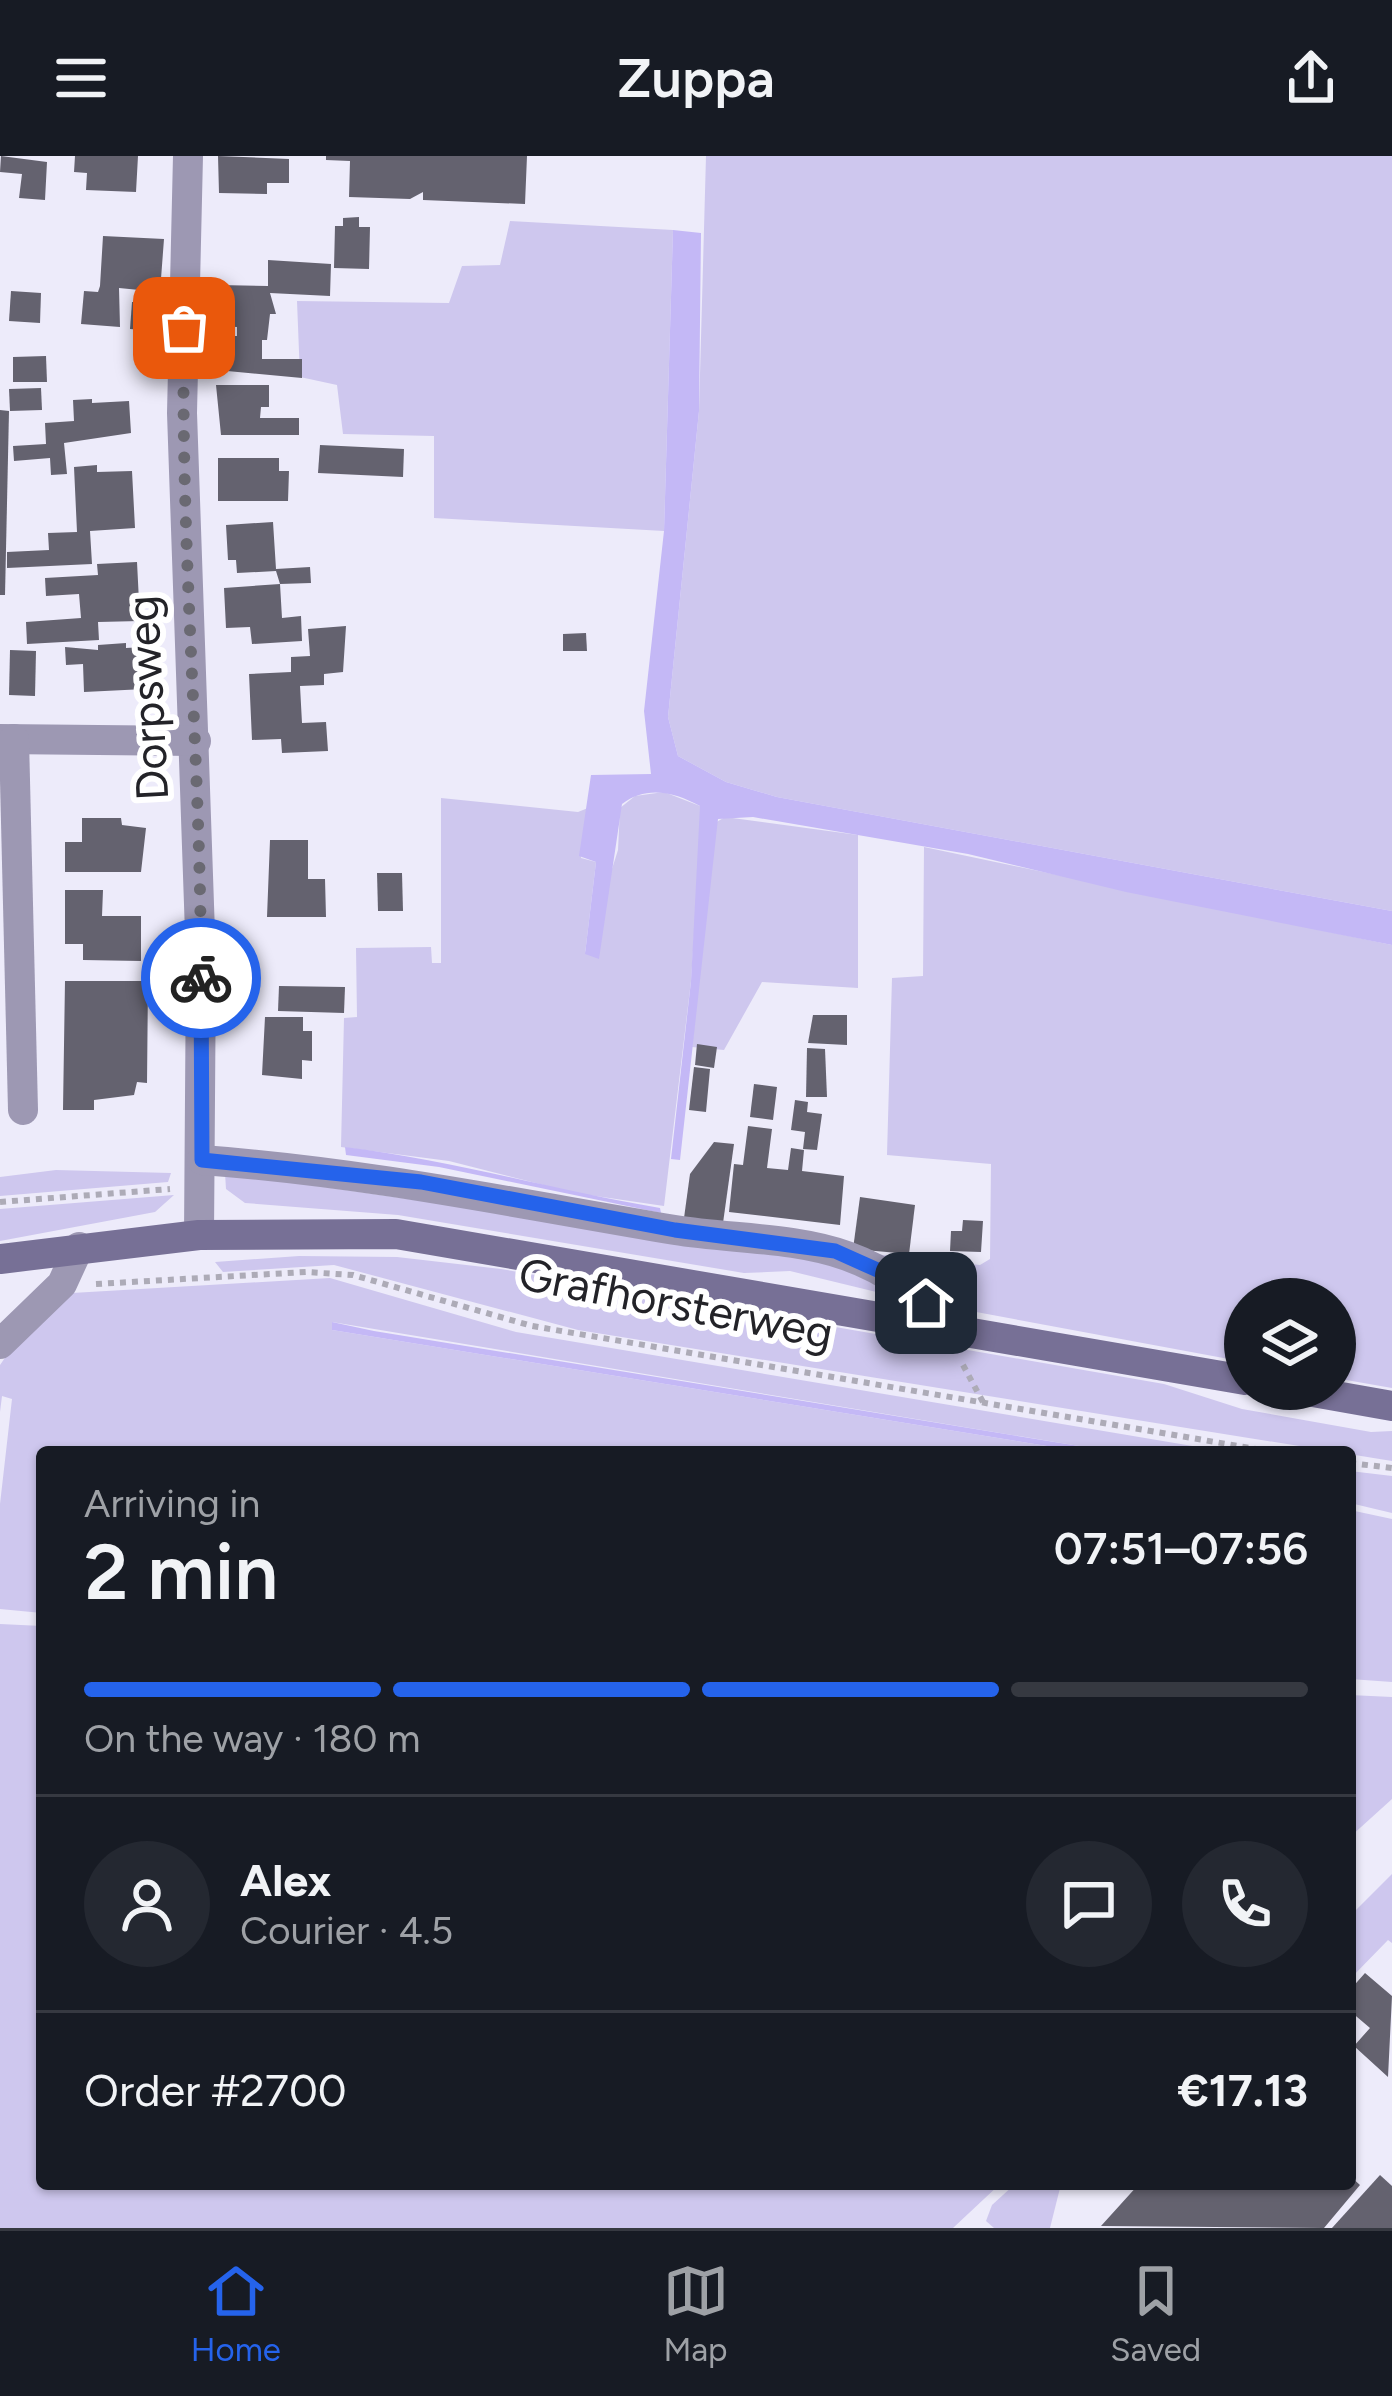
<!DOCTYPE html>
<meta charset="utf-8">
<style>
body{margin:0;font-family:Figtree,sans-serif;background:#242831;color:#f1f3f6;height:100vh;display:flex;flex-direction:column;font-size:45px;white-space:nowrap}
*{box-sizing:border-box;margin:0}
p{font-size:39px;color:#9ea1a6}
.icon{flex:none;width:66px;height:66px;fill:none;stroke:currentColor;stroke-width:2;stroke-linecap:round;stroke-linejoin:round}
.map{position:relative;flex:1;overflow:hidden}
.drawer{position:absolute;left:36px;top:1290px;width:1320px;height:744px;display:flex;flex-direction:column;background:#171b24;border-radius:12px;box-shadow:0 3px 9px #0004}
.drawer>*{flex:none}
.controls{position:absolute;left:1224px;top:1122px;display:grid;gap:24px}
.controls a{display:grid;place-items:center;width:132px;height:132px;border-radius:50%;background:#171b24;box-shadow:0 3px 9px #0004;font-size:60px}
.pin{position:absolute;display:grid;place-items:center;width:102px;height:102px;color:#fff;margin:-51px;border-radius:24px;box-shadow:0 6px 18px #0006}
.courier{position:absolute;display:grid;place-items:center;width:120px;height:120px;margin:-60px;border:9px solid #2563eb;border-radius:50%;background:#fff;color:#222;box-shadow:0 3px 15px #0007}
.headline em{font-style:normal;font-weight:600}
.headline div{display:flex;flex-direction:column-reverse}
.headline{display:flex;align-items:center;justify-content:space-between;height:204px;padding:0 48px}
h1{font-size:78px;font-weight:600;line-height:90px}
.bar{display:grid;grid-template-columns:repeat(4,1fr);gap:18px 12px;align-content:center;height:144px;padding:0 48px}
.bar i{height:15px;border-radius:9px;background:#363941}
.bar .active{background:#2563eb}
.bar p{grid-column:span 4}
.line{display:flex;align-items:center;gap:30px;padding:0 48px;border-top:3px solid #363941}
.line div{flex:1}
.round{display:grid;place-items:center;flex:none;width:126px;height:126px;border-radius:63px;background:#242831}
header{display:flex;justify-content:space-between;align-items:center;height:156px;padding:0 48px;background:#171b24;font-size:54px;font-weight:600}
.tabs{display:flex;justify-content:space-around;align-items:center;height:168px;border-top:3px solid #363941;background:#171b24;font-size:33px;color:#9ea1a6}
.tabs a{display:grid;justify-items:center;gap:6px}
.tabs .active{color:#2563eb}
.map>svg:first-child{display:block}
</style>
<header><svg class="icon" aria-label="menu" viewBox="0 0 24 24"><path d="M4 6h16M4 12h16M4 18h16"/></svg>Zuppa<svg class="icon" aria-label="share" viewBox="0 0 24 24"><path d="M12 15V3M7 8l5-5 5 5M5 13v7h14v-7"/></svg></header>
<div class="map">
<svg width="1392" height="2072" viewBox="0 0 1392 2072">
<rect width="100%" height="100%" fill="#edebfa"/>
<g fill="#cec7ee">
<path d="M 706,0 L 1392,0 L 1392,755 L 777,641 L 726,626 L 678,600 L 668,561 L 699,255 Z"/>
<path d="M 510,65 L 673,74 L 664,375 L 434,362 L 434,280 L 343,278 L 337,229 L 300,221 L 297,145 L 449,147 L 462,110 L 500,109 Z"/>
<path d="M 664,636 L 700,650 L 702,657 L 691,825 L 664,1050 L 575,1037 L 449,1005 L 341,991 L 344,862 L 357,861 L 356,792 L 431,791 L 432,807 L 441,807 L 441,642 L 578,656 L 588,652 L 581,702 L 596,706 L 585,798 L 618,694 L 620,652 L 635,640 Z"/>
<path d="M 725,661 L 858,679 L 858,832 L 762,826 L 724,894 L 692,891 L 715,667 Z"/>
<path d="M 924,691 L 1392,789 L 1392,1232 L 1335,1222 L 1335,1143 L 1245,1143 L 1245,1206 L 944,1150 L 864,1097 L 980,1109 L 990,1103 L 991,1008 L 887,999 L 892,822 L 923,820 Z"/>
<path d="M 56,1014 L 171,1017 L 168,1026 L 0,1040 L 0,1021 Z"/>
<path d="M 225,1017 L 830,1103 L 901,1142 L 790,1115 L 744,1117 L 398,1059 L 245,1047 L 226,1033 Z"/>
<path d="M 174,1039 L 155,1056 L 0,1085 L 0,1053 Z"/>
<path d="M 299,1100 L 397,1101 L 501,1113 L 1164,1228 L 1242,1253 L 1371,1276 L 1392,1275 L 1392,1305 L 578,1174 L 334,1109 L 223,1116 L 215,1106 Z"/>
<path d="M 330,1122 L 516,1176 L 1228,1296 L 1115,1296 L 332,1166 L 332,1174 L 1084,1296 L 42,1296 L 42,1457 L 0,1453 L 0,1348 L 12,1243 L 2,1240 L 0,1256 L 0,1209 L 20,1180 L 72,1137 Z"/>
<path d="M 1350,1315 L 1392,1320 L 1392,1357 L 1350,1347 Z"/>
<path d="M 1350,1354 L 1392,1363 L 1392,1526 L 1350,1523 Z"/>
<path d="M 0,1468 L 42,1470 L 42,2028 L 1000,2028 L 953,2072 L 0,2072 Z"/>
<path d="M 1350,1539 L 1392,1541 L 1392,1643 L 1350,1681 Z"/>
<path d="M 1392,1718 L 1392,1787 L 1388,1784 L 1350,1823 L 1350,1760 Z"/>
<path d="M 1015,2028 L 1061,2028 L 1050,2072 L 994,2072 L 986,2065 L 992,2049 Z"/>
</g>
<g fill="#c4b8f6">
<path d="M 673,74 L 701,77 L 699,255 L 668,561 L 678,600 L 726,626 L 777,641 L 1392,755 L 1392,789 L 1126,736 L 968,698 L 753,661 L 718,663 L 680,1004 L 671,1003 L 691,825 L 700,650 C 675,636 646,629 622,648 L 599,803 L 585,798 L 596,706 L 579,700 L 591,619 L 651,618 L 644,555 L 664,375 Z"/>
<path d="M 345,991 C 452,1004 554,1034 660,1052 L 661,1057 L 439,1011 L 346,999 Z"/>
<path d="M 332,1166 L 374,1175 L 1116,1296 L 1084,1296 L 332,1174 Z"/>
</g>
<g fill="#64626f">
<path d="M 1,0 L 47,6 L 45,44 L 19,42 L 22,18 L 0,16 Z"/>
<path d="M 75,0 L 138,0 L 136,36 L 86,34 L 87,17 L 74,16 Z"/>
<path d="M 218,0 L 289,3 L 289,27 L 267,27 L 267,38 L 219,37 Z"/>
<path d="M 326,0 L 527,0 L 525,48 L 423,44 L 423,36 L 410,43 L 349,41 L 350,5 L 326,4 Z"/>
<path d="M 359,61 L 359,71 L 370,71 L 369,113 L 334,112 L 335,70 L 343,70 L 343,62 Z"/>
<path d="M 103,80 L 164,83 L 160,136 L 119,132 L 120,171 L 81,168 L 84,135 L 98,136 L 100,130 Z"/>
<path d="M 268,104 L 331,108 L 330,140 L 270,137 L 276,158 L 270,158 L 267,184 L 262,184 L 262,203 L 302,203 L 302,222 L 217,214 L 217,180 L 237,180 L 237,171 L 218,170 L 218,129 L 268,130 Z"/>
<path d="M 11,135 L 41,137 L 40,167 L 9,165 Z"/>
<path d="M 132,146 L 159,146 L 158,175 L 130,173 Z"/>
<path d="M 134,176 L 158,177 L 157,197 L 133,195 Z"/>
<path d="M 46,200 L 47,226 L 13,226 L 13,201 Z"/>
<path d="M 216,229 L 269,229 L 269,251 L 261,251 L 260,262 L 299,262 L 299,279 L 221,279 Z"/>
<path d="M 41,232 L 42,254 L 10,255 L 9,233 Z"/>
<path d="M 92,243 L 92,247 L 129,245 L 131,277 L 64,287 L 67,318 L 51,319 L 50,302 L 14,305 L 13,290 L 46,288 L 45,267 L 74,265 L 73,244 Z"/>
<path d="M 0,254 L 9,255 L 5,439 L 0,439 Z"/>
<path d="M 320,289 L 404,293 L 403,321 L 318,317 Z"/>
<path d="M 218,302 L 279,302 L 279,315 L 289,315 L 288,345 L 218,345 Z"/>
<path d="M 97,309 L 97,316 L 132,315 L 135,372 L 90,375 L 92,408 L 7,412 L 7,396 L 49,394 L 48,377 L 77,376 L 74,311 Z"/>
<path d="M 273,366 L 276,413 L 310,411 L 311,427 L 280,428 L 282,462 L 301,460 L 302,485 L 252,488 L 250,471 L 226,472 L 224,432 L 280,428 L 276,415 L 237,417 L 236,404 L 228,404 L 226,369 Z"/>
<path d="M 137,406 L 140,465 L 98,466 L 99,484 L 27,488 L 26,466 L 81,462 L 79,438 L 46,440 L 45,422 L 98,419 L 97,408 Z"/>
<path d="M 346,470 L 343,516 L 324,518 L 324,529 L 300,530 L 302,567 L 326,566 L 328,595 L 282,597 L 281,583 L 252,584 L 249,518 L 291,516 L 291,501 L 310,500 L 308,473 Z"/>
<path d="M 586,477 L 587,495 L 563,495 L 563,478 Z"/>
<path d="M 126,487 L 126,492 L 143,491 L 145,533 L 84,536 L 83,508 L 66,509 L 65,491 L 98,494 L 98,489 Z"/>
<path d="M 10,494 L 36,495 L 35,540 L 9,539 Z"/>
<path d="M 82,662 L 121,662 L 122,669 L 146,672 L 141,716 L 65,716 L 65,686 L 82,686 Z"/>
<path d="M 270,684 L 308,684 L 308,723 L 325,723 L 326,761 L 267,761 Z"/>
<path d="M 377,717 L 402,717 L 403,755 L 378,755 Z"/>
<path d="M 65,734 L 103,734 L 102,760 L 141,760 L 141,805 L 83,804 L 83,788 L 65,788 Z"/>
<path d="M 65,825 L 148,825 L 147,927 L 137,926 L 134,939 L 94,944 L 94,954 L 63,954 Z"/>
<path d="M 279,830 L 345,831 L 344,857 L 278,855 Z"/>
<path d="M 813,859 L 847,859 L 847,889 L 808,887 Z"/>
<path d="M 265,861 L 303,861 L 303,875 L 312,875 L 312,905 L 302,904 L 302,923 L 262,919 Z"/>
<path d="M 697,888 L 717,891 L 714,912 L 695,909 Z"/>
<path d="M 807,892 L 825,893 L 827,941 L 806,941 Z"/>
<path d="M 694,911 L 710,913 L 706,956 L 689,954 Z"/>
<path d="M 754,928 L 777,931 L 773,964 L 750,961 Z"/>
<path d="M 795,944 L 808,946 L 807,956 L 822,958 L 817,994 L 803,993 L 805,976 L 791,974 Z"/>
<path d="M 748,970 L 772,973 L 767,1012 L 788,1014 L 791,992 L 804,994 L 802,1015 L 844,1020 L 840,1069 L 729,1056 L 734,1008 L 743,1009 Z"/>
<path d="M 714,986 L 734,988 L 723,1067 L 684,1062 L 690,1018 Z"/>
<path d="M 860,1041 L 915,1049 L 909,1098 L 853,1093 Z"/>
<path d="M 963,1064 L 983,1065 L 981,1096 L 950,1095 L 951,1075 L 962,1075 Z"/>
<path d="M 1365,1817 L 1392,1840 L 1388,1921 L 1354,1890 L 1370,1872 L 1350,1855 L 1350,1834 Z"/>
<path d="M 1380,2019 L 1392,2030 L 1392,2072 L 1332,2072 Z"/>
<path d="M 1350,2020 L 1360,2029 L 1324,2072 L 1101,2070 L 1139,2028 L 1350,2028 Z"/>
</g>
<g fill="none" stroke-linecap="round" stroke-linejoin="round">
<g stroke="#adabb7" stroke-width="6" stroke-dasharray="6 6" stroke-linecap="butt">
<path d="M 0,1046 L 170,1033"/>
<path d="M 96,1128 L 306,1116 L 353,1119 L 532,1170 L 1274,1296"/>
<path d="M 963,1209 L 984,1248"/>
<path d="M 1350,1307 L 1392,1312"/>
</g>
<g stroke="#9d98b3" stroke-width="30">
<path d="M 188,0 L 182,257 L 201,806 L 199,1079"/>
<path d="M 0,583 L 196,585"/>
<path d="M 14,583 L 23,954"/>
<path d="M 202,1004 C 365,1016 514,1047 675,1074 C 730,1083 795,1081 847,1100 C 886,1114 918,1136 941,1170"/>
<path d="M 0,1188 L 62,1128 L 79,1091"/>
</g>
<g stroke="#777096" stroke-width="30">
<path d="M 0,1103 L 199,1079 L 396,1078 L 1245,1224"/>
<path d="M 1296,1233 L 1392,1250"/>
</g>
</g>
<g fill="none" stroke-linecap="round" stroke-linejoin="round">
<path stroke="#6a6972" stroke-width="12" stroke-dasharray="0 21.6" d="M 184,172 C 180,389 201,605 201,822"/>
<path stroke="#2563eb" stroke-width="15" d="M 201,822 L 202,1004 L 421,1026 L 675,1074 L 835,1095 L 891,1120 L 926,1147"/>
</g>
<g text-anchor="middle" stroke-width="12" stroke-linejoin="round" paint-order="stroke">
<g font-size="45" fill="#232328" stroke="#fff">
<text transform="translate(147 542) rotate(-93)" y="16">Dorpsweg</text>
<text transform="translate(676 1147) rotate(11)" y="16">Grafhorsterweg</text>
</g>
</g>
</svg>
<div class="controls">
<a><svg class="icon" aria-label="layers" viewBox="0 0 24 24"><path d="M12 4l9 5-9 5-9-5zM3 14l9 5 9-5"/></svg></a>
</div>
<div class="pin" style="left:184px;top:172px;background:#ea580c"><svg class="icon" aria-label="bag" viewBox="0 0 24 24"><path d="M5 8h14l-1 12H6zM9 8a3 3 0 0 1 6 0"/></svg></div>
<div class="pin" style="left:926px;top:1147px;background:#1f2937"><svg class="icon" aria-label="home" viewBox="0 0 24 24"><path d="M3 11l9-7 9 7M6 9v11h12V9"/></svg></div>
<div class="courier" style="left:201px;top:822px"><svg class="icon" aria-label="bike" viewBox="0 0 24 24"><circle cx="6" cy="16" r="4"/><circle cx="18" cy="16" r="4"/><path d="M6 16l4-8h5l3 8M10 8l3 8H6M13 5h3"/></svg></div>
<section class="drawer">
<div class="headline"><div><h1>2 min</h1><p>Arriving in</p></div><em>07:51–07:56</em></div>
<div class="bar"><i class="active"></i><i class="active"></i><i class="active"></i><i></i><p>On the way · 180 m</p></div>
<div class="line" style="height:216px"><a class="round"><svg class="icon" aria-label="person" viewBox="0 0 24 24"><circle cx="12" cy="8" r="4"/><path d="M4 21q1-7 8-7t8 7"/></svg></a><div><b>Alex</b><p>Courier · 4.5</p></div><a class="round"><svg class="icon" aria-label="chat" viewBox="0 0 24 24"><path d="M4 5h16v11H9l-5 4z"/></svg></a><a class="round"><svg class="icon" aria-label="phone" viewBox="0 0 24 24"><path d="M5 4h4l2 5-3 2q2 4 5 5l2-3 5 2v4C11 20 4 13 5 4z"/></svg></a></div>
<div class="line" style="height:156px"><div>Order #2700</div><b>€17.13</b></div>
</section>
</div>
<nav class="tabs">
<a class="active"><svg class="icon" aria-label="home" viewBox="0 0 24 24"><path d="M3 11l9-7 9 7M6 9v11h12V9"/></svg>Home</a>
<a><svg class="icon" aria-label="map" viewBox="0 0 24 24"><path d="M3 6l6-2 6 2 6-2v14l-6 2-6-2-6 2zM9 4v14M15 6v14"/></svg>Map</a>
<a><svg class="icon" aria-label="saved" viewBox="0 0 24 24"><path d="M7 4h10v16l-5-4-5 4z"/></svg>Saved</a>
</nav>
